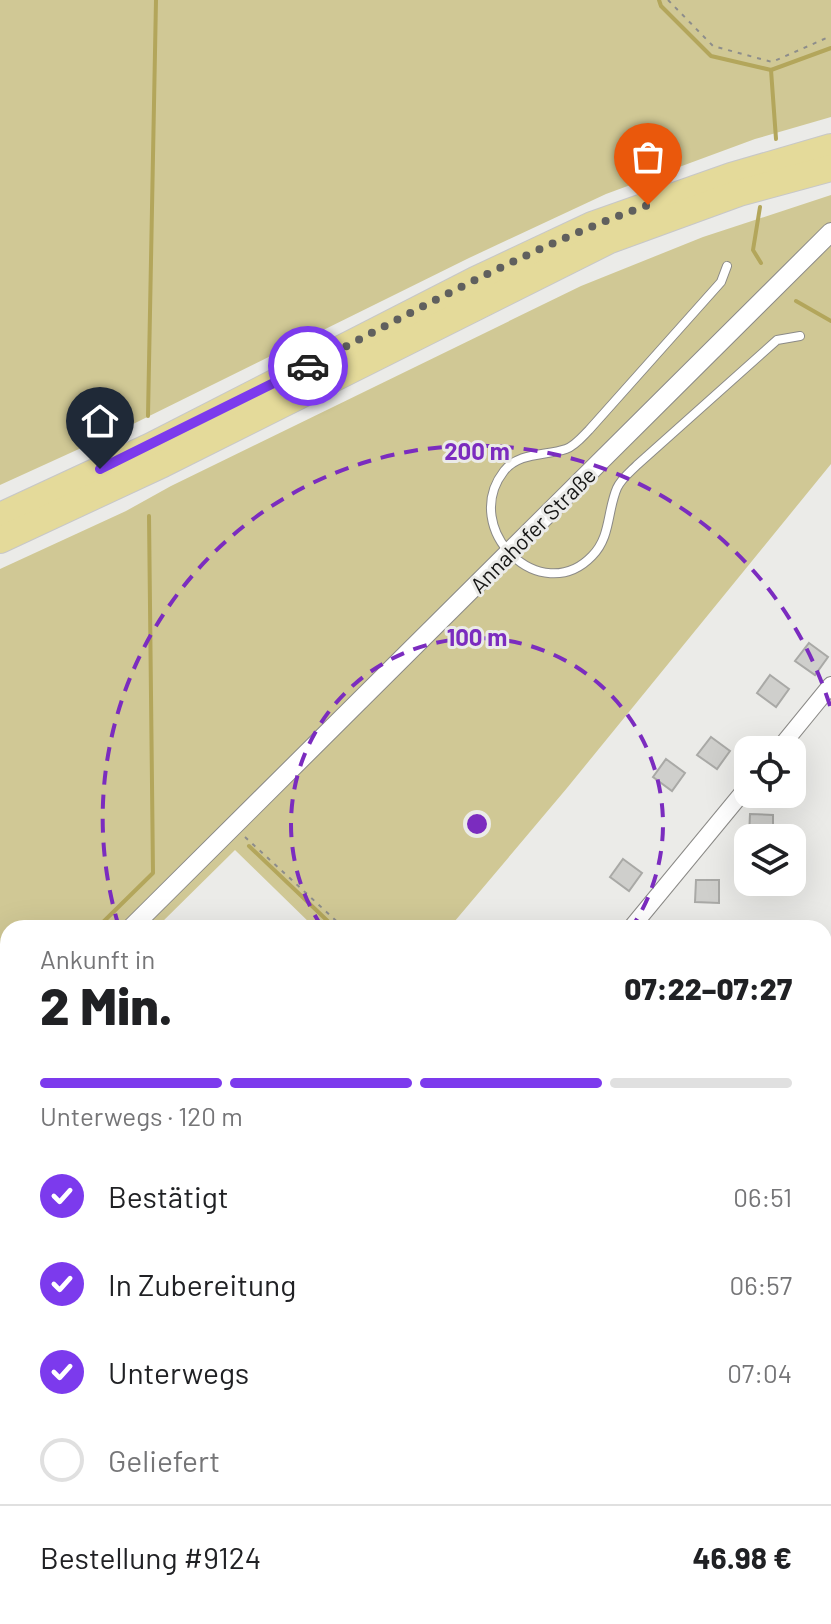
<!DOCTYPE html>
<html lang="de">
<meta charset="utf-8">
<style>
body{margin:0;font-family:Barlow,sans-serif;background:#f2f2f2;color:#202124;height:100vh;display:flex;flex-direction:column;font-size:30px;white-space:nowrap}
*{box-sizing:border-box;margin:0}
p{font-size:26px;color:#757577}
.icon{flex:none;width:44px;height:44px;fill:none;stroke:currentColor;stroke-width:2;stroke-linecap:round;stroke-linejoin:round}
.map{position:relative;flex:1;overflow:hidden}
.side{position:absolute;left:0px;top:920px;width:832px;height:704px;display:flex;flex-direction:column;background:#fff;border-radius:24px 24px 0 0;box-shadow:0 8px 32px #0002}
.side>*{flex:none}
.tools{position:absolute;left:734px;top:736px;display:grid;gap:16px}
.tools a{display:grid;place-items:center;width:72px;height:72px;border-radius:16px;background:#fff;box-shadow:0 8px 32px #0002;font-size:40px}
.pin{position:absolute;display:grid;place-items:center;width:68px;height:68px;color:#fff;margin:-82px -34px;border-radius:50% 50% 50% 0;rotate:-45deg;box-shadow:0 0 8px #0007}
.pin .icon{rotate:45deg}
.courier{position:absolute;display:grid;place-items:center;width:80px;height:80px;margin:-40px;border:6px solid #7c3aed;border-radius:50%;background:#fff;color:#222;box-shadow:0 2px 10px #0007}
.head em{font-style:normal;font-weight:800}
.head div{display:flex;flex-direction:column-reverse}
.head{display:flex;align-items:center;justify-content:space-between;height:136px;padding:0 40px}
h1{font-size:52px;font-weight:800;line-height:60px}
.bar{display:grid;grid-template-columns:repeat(4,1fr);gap:12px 8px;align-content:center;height:96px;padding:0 40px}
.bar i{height:10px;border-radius:6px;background:#e0e0e0}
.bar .on{background:#7c3aed}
.bar p{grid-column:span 4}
.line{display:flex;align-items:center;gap:20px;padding:0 40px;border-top:2px solid #e0e0e0}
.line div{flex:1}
ol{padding:0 40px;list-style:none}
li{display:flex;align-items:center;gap:24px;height:88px}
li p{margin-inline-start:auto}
li .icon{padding:8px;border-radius:50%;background:#7c3aed;color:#fff;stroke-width:4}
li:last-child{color:#757577}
li i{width:44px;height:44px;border:4px solid #e0e0e0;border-radius:50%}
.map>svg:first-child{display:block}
</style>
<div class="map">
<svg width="831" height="1624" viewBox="0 0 831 1624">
<rect width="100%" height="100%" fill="#ebebe8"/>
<g fill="#d0c895">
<path d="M 0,0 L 831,0 L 831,117 L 755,139 L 606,194 L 469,258 L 125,428 L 0,485 Z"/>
<path d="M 831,195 L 831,464 L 567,788 L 449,928 L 315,928 L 235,850 L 156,928 L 8,928 L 8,1075 L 0,1083 L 0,569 L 126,511 L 171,486 L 581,286 L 703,237 Z"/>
<path d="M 8,1294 L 8,1448 L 0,1458 L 0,1302 Z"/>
<path d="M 831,1615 L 831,1624 L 649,1624 L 650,1616 Z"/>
</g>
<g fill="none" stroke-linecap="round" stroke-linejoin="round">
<g stroke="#b3a65b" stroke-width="4">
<path d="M 659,0 L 661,6 L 711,56 L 771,70 L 831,48"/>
<path d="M 771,70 L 776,139"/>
<path d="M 760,207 L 753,250 L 761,263"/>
<path d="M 796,301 L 831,321"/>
<path d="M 148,416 L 156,0"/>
<path d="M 249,846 L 335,928"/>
<path d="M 97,928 L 153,873 L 149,516"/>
<path d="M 0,1023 L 8,1015"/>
</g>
</g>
<g fill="#cfcfcc" stroke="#a9a9a6" stroke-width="2">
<path d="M 809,643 L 828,657 L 815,675 L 795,661 Z"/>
<path d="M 770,675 L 789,689 L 776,707 L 757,693 Z"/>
<path d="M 711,737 L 730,751 L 717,769 L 697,755 Z"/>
<path d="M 666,759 L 685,773 L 672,791 L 653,777 Z"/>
<path d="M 750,814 L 773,815 L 773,837 L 749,836 Z"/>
<path d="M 623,859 L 642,873 L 629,891 L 610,877 Z"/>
<path d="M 696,880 L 719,880 L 719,903 L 695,902 Z"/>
<path d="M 8,1603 L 8,1616 L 28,1616 L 21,1624 L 0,1623 L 0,1613 Z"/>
</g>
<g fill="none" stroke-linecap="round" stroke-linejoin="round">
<defs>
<g id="service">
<path d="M 727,266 L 721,282 L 589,430 C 583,436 575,446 566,449 C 545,456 519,452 504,471 C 459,529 541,609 592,556 C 611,537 607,511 617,488 C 621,479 630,472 637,465 L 777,340 L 800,336"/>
<path d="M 266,1624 L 268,1616"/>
</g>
<g id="minor">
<path d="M 778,750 L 831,685"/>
<path d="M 631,928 L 748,786"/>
<path d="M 824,1003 L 831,1003"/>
<path d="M 824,1386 L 831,1386"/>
<path d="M 56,1624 L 62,1616"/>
</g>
<g id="tertiary">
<path d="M 131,928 L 831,232"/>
<path d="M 0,1058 L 8,1050"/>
</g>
<g id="trunk">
<path d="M 0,516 L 151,446 L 475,280 L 592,225 L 731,176 L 831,147"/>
<path d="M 0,540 L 163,464 L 610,240 L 739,193 L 831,168"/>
</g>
</defs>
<use href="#service" stroke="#8b8a87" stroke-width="10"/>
<use href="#minor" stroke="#8b8a87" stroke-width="18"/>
<use href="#tertiary" stroke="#8b8a87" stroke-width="20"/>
<use href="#trunk" stroke="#c7c7c7" stroke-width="28"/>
<g stroke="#8d8d8b" stroke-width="2" stroke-dasharray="4 6" stroke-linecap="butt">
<path d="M 668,0 L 713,46 L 772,62 L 831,36"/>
<path d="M 245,837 L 344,928"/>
<path d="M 396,1624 L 396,1616"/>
</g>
<use href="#service" stroke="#fff" stroke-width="8"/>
<use href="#minor" stroke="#fff" stroke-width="16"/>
<use href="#tertiary" stroke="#fff" stroke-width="18"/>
<use href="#trunk" stroke="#e4da9a" stroke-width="26"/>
</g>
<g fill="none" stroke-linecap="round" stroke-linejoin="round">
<path stroke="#60605e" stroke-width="8" stroke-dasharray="0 14.4" d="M 308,366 C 419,309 530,247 648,205"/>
<path stroke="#7c3aed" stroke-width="10" d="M 100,469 L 308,366"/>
</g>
<g fill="none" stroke="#7b2cbf" stroke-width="4" stroke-dasharray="14 10">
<path d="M322 927A186 186 0 1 1 632 927"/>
<path d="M831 939A372 372 0 0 1 824 957M119 927A372 372 0 0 1 831 709"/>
</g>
<g text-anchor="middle" stroke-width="6" stroke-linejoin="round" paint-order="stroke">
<g font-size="22" fill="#151514" stroke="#ebebe8">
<text transform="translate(533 530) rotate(-45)" y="8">Annahofer Straße</text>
</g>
</g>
<circle cx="477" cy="824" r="12" fill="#7b2cbf" stroke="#ebebe8" stroke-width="4"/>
<g font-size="24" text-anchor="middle" font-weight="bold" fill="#7b2cbf" stroke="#ebebe8" stroke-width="6" stroke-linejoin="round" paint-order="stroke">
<text x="477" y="460">200 m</text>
<text x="477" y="646">100 m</text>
</g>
</svg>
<div class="tools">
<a><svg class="icon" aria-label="locate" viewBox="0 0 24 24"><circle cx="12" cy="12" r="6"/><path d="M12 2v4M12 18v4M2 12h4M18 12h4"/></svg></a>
<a><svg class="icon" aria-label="layers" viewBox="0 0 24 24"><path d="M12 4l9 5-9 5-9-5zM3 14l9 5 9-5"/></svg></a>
</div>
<div class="pin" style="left:648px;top:205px;background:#ea580c"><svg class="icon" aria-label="bag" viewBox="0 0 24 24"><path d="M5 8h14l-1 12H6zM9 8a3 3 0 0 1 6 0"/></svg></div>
<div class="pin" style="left:100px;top:469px;background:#1f2937"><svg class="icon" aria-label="home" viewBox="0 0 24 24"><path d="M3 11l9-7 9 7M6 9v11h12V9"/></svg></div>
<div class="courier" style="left:308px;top:366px"><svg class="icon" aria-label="car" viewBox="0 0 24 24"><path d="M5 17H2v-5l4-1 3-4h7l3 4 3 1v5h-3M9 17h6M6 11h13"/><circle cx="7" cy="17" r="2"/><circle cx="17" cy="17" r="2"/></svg></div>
<section class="side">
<div class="head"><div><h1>2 Min.</h1><p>Ankunft in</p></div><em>07:22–07:27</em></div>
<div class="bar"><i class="on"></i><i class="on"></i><i class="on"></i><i></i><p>Unterwegs · 120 m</p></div>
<ol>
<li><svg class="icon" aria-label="check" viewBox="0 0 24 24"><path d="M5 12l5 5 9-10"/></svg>Bestätigt<p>06:51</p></li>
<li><svg class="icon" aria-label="check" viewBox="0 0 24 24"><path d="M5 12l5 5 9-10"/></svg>In Zubereitung<p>06:57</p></li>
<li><svg class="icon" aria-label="check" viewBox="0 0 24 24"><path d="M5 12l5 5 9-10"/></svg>Unterwegs<p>07:04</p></li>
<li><i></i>Geliefert</li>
</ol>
<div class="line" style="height:104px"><div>Bestellung #9124</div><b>46.98 €</b></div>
</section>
</div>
